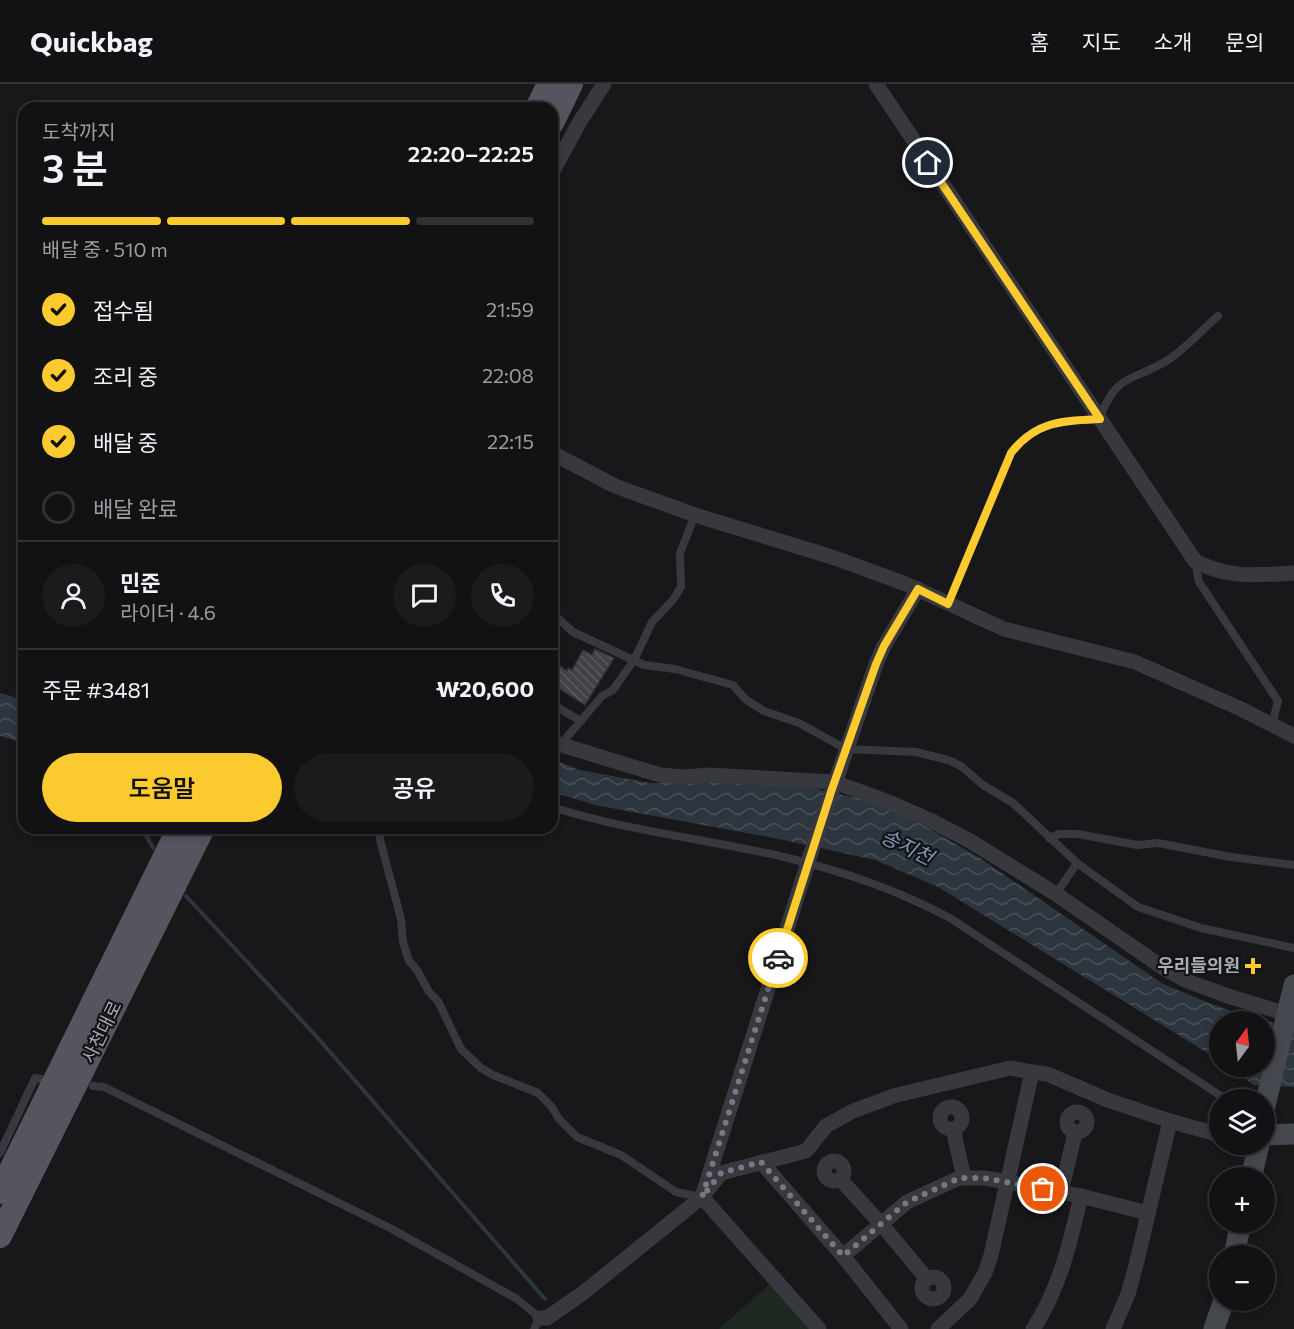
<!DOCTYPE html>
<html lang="ko">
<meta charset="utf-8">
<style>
body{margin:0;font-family:Commissioner,"Noto Sans KR",sans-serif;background:#1b1a1d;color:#f1f3f6;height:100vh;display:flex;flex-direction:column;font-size:22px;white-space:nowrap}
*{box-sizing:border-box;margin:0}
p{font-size:20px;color:#9c9da0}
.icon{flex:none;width:33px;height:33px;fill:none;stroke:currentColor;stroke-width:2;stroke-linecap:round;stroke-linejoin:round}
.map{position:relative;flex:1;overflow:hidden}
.panel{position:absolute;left:18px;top:18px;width:540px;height:732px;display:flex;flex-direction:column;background:#121114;border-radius:18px;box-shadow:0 3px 9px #0003,0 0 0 2px #313134}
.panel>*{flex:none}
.needle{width:39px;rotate:15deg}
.buttons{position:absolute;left:1209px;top:927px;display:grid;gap:12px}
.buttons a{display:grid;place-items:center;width:66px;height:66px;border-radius:50%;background:#121114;box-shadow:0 3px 9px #0003,0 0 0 2px #313134;font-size:30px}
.pin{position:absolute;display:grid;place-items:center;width:51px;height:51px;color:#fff;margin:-26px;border:3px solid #fff;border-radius:50%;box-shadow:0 2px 6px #0007}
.courier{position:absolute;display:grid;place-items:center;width:60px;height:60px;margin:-30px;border:4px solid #fbca2e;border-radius:50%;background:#fff;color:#222;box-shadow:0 2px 8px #0007}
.head em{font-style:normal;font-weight:600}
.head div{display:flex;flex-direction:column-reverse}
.head{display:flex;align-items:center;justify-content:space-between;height:102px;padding:0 24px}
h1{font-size:39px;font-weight:600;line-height:45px}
.bar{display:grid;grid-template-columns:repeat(4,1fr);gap:9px 6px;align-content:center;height:72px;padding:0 24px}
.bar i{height:8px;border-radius:4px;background:#313134}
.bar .active{background:#fbca2e}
.bar p{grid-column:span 4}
.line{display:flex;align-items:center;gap:15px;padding:0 24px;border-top:2px solid #313134}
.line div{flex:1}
.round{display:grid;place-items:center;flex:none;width:63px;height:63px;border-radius:32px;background:#1b1a1d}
ol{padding:0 24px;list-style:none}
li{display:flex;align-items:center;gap:18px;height:66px}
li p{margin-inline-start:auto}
li .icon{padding:6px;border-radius:50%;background:#fbca2e;color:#111;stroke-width:4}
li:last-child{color:#9c9da0}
li i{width:33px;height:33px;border:3px solid #313134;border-radius:50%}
.cta{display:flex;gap:12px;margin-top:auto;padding:12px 24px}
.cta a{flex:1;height:69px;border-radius:36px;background:#fbca2e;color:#111;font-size:24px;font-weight:600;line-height:69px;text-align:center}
.cta a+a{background:#1b1a1d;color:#f1f3f6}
header{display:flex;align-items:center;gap:36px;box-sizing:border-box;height:84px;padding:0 30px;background:#121114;border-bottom:2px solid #313134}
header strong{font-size:28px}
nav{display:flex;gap:33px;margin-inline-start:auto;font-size:21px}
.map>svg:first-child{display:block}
</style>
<header>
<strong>Quickbag</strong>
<nav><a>홈</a><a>지도</a><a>소개</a><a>문의</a></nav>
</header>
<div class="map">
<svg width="1294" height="1245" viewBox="0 0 1294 1245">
<defs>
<pattern id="water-waves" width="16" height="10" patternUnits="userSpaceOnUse" patternTransform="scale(1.5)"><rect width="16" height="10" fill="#2d353f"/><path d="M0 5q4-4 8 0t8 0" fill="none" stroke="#495059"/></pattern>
<pattern id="building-back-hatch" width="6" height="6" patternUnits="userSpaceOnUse" patternTransform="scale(1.5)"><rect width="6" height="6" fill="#424247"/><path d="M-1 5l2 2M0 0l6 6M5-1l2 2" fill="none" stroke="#5a5b5f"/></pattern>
</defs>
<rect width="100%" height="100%" fill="#18171a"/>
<path fill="#1f2821" d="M 773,1197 L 813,1245 L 719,1245 Z"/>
<g fill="url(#water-waves)">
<path d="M 0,609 L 24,616 L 24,659 L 0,652 Z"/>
<path d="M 552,675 L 580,686 L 650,699 L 711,698 L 809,703 L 877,719 L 904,730 L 980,774 L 1163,900 L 1209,919 L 1255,935 L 1294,943 L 1294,1003 L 1254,1001 L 1229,983 L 1264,982 L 1264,938 L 1220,938 L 1219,976 L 938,803 L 875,776 L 779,755 L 595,721 L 552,708 Z"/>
</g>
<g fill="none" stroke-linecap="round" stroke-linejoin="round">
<g stroke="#2d353f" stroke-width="4">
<path d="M 142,744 L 153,764"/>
<path d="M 186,812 L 317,953 L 545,1215"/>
</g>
</g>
<path fill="url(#building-back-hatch)" stroke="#323136" stroke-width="1.5" d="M 595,565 L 614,574 L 585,621 L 552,600 L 552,576 L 567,587 L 568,584 L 572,586 L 583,566 L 592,571 Z"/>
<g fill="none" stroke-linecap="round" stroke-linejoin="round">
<g stroke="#38393f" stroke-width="8">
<path d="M 1195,477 L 1199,498 L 1278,617 L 1272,641"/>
<path d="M 948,520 L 1011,369 C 1036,337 1062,337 1099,335 C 1118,287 1131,299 1168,276 C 1186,264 1202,246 1218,232"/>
<path d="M 552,529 L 573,548 L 644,581 L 675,585 L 733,601 L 745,615 L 764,627 L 799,639 L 846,665 L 916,668 L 948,676 L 961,682 L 983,701 L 1013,719 L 1077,779 L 1138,823 L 1201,844 L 1294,864"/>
<path d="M 552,620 L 581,637"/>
<path d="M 561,660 L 602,612 L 613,606 L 634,576 L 652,538 L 673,516 L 681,503 L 680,469 L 695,431"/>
<path d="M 552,723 C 627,747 707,755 784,773 C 845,788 895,805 950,834 L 1227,1016"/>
<path d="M 379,744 L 380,756 L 401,835 L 403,858 L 409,877 L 417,886 L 429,908 L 438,917 L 461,965 L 481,984 L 493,991 L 538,1009 L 551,1022 L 559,1035 L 577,1053 L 621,1071 L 676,1108 L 701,1113"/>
<path d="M 1049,754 L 1059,750 L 1078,750 L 1137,761 L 1158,759 L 1231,773 L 1294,781"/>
<path d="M 1056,810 L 1077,779"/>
<path d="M 93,1002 L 104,1003 L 392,1145 L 517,1215 L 540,1234 L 534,1245"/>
<path d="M 0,1069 L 35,994 L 46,996"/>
</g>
<g stroke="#38393f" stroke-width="15">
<path d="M 876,0 L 1195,477 C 1229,495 1257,491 1294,489"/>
<path d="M 552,89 L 579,39 L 604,0"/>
<path d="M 552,369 L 615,402 L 695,431 L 832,473 L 906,500 L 1004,545 L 1135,578 L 1241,625 L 1294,652"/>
<path d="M 552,658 L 660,691 L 683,693 L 710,691 L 834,698 L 889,718 L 930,736 L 970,757 L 1056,810 L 1165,885 L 1187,897 L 1228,912 L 1294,932"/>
<circle cx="951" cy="1034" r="11"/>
<circle cx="1077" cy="1038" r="10"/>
<path d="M 1170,1037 L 1220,1051"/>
<path d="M 953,1045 L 964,1094"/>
<circle cx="834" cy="1087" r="10"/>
<path d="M 761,1078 L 843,1172"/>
<path d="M 840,1095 L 882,1141 L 927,1195"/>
<path d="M 1061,1108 L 1075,1049"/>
<circle cx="933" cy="1204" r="11"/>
<path d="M 540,1234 L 547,1234 L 583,1209 L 702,1113 L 811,769 L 876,580 L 884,562 L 918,505"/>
<path d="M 819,1245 L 702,1113 L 721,1089 L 806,1067 L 826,1042 L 851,1028 L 893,1012 L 1010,984 L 1032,988"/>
<path d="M 901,1245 L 843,1172 L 907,1118 L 959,1094 L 984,1094 L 1008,1098 L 1081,1112 L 1148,1129"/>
<path d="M 938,1245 L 970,1215 L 985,1189 L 991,1171 L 1032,988 L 1047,990 L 1108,1016 L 1170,1037 L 1136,1181 L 1128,1210 L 1113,1245"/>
<path d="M 1033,1245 C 1060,1204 1070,1159 1081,1112"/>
</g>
<g stroke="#46484f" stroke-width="21">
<path d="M 1264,1026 L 1294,901"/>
<path d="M 1264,1051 L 1294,1050"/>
<path d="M 1251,1094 L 1259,1060"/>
<path d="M 1234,1172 L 1241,1138"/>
<path d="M 1214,1245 L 1224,1216"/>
</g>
<g stroke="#54555e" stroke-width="24">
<path d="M 537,24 L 549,0"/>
<path d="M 552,39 L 571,0"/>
<path d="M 0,1108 L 179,744"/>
<path d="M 0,1152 L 203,744"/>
</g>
</g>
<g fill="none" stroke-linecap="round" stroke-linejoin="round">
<path stroke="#767882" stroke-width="6" stroke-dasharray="0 10.8" d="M 778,874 L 702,1113 L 721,1089 L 761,1078 L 843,1172 L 907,1118 L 960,1094 L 984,1094 L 1043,1105"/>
<path stroke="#fbca2e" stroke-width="8" d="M 778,874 L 832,705 L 876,580 L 884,562 L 918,505 L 948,520 L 1011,369 C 1036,337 1062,337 1100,335 L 928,79"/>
</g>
<path fill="#fbca2e" stroke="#131215" stroke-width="2" d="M1250 873h6v6h6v6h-6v6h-6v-6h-6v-6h6z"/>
<g text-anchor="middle" stroke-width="4.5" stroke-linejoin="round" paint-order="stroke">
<g font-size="18" font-weight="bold" fill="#a9adba" stroke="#131215" text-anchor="end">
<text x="1240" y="888">우리들의원</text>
</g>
<g font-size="18" fill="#a9adba" stroke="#131215">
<text transform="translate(102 948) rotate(-64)" y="6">사천대로</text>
</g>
<g font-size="20" font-style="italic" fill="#7f97b7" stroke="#131215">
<text transform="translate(907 763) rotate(26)" y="7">송지천</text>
</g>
</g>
</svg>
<div class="buttons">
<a><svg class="needle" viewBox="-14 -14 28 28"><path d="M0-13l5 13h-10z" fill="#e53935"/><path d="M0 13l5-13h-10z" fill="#9c9da0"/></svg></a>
<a><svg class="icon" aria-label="layers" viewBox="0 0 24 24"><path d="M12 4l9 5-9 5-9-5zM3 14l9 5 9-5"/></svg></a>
<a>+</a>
<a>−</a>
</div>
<div class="pin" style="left:1043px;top:1105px;background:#ea580c"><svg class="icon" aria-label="bag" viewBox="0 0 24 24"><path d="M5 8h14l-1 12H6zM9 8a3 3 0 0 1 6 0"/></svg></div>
<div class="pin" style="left:928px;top:79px;background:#1f2937"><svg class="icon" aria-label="home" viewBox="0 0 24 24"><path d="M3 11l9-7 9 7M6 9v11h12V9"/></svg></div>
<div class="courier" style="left:778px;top:874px"><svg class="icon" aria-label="car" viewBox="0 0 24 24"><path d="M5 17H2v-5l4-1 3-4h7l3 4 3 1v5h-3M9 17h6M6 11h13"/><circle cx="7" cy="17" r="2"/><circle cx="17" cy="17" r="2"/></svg></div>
<section class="panel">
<div class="head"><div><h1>3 분</h1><p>도착까지</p></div><em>22:20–22:25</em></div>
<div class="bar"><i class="active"></i><i class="active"></i><i class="active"></i><i></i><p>배달 중 · 510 m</p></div>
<ol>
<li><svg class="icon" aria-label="check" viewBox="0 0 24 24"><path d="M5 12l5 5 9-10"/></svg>접수됨<p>21:59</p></li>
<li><svg class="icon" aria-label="check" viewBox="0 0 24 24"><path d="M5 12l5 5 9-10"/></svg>조리 중<p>22:08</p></li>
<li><svg class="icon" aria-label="check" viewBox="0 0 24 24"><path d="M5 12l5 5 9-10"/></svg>배달 중<p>22:15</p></li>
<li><i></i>배달 완료</li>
</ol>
<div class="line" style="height:108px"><a class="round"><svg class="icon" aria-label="person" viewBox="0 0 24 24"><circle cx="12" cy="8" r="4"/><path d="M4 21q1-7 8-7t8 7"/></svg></a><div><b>민준</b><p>라이더 · 4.6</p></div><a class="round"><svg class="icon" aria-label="chat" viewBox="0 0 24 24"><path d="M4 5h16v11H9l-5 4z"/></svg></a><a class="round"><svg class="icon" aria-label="phone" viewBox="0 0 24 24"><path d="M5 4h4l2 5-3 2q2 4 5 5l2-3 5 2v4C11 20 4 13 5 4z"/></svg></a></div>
<div class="line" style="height:78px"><div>주문 #3481</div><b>₩20,600</b></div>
<div class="cta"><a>도움말</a><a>공유</a></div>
</section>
</div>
